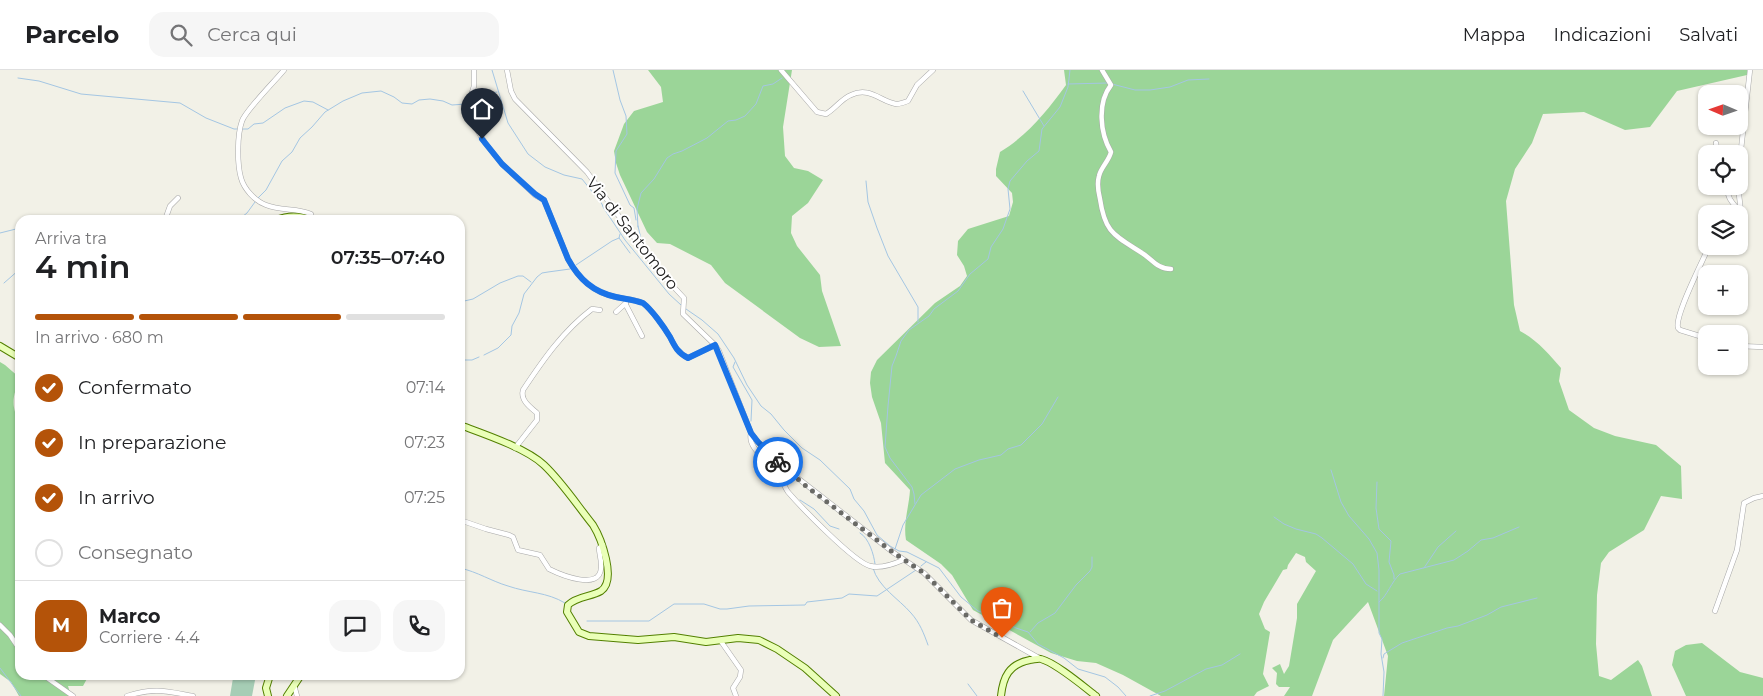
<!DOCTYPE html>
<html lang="it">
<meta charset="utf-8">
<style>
body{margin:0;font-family:Montserrat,sans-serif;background:#f6f6f6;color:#202124;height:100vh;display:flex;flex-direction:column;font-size:19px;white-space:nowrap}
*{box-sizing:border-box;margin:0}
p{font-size:16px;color:#757577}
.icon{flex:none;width:28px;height:28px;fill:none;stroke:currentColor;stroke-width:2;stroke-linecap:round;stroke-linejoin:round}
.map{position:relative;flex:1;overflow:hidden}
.details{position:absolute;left:15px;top:145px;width:450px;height:465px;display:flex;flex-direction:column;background:#fff;border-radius:15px;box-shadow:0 1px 4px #0004}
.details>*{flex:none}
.needle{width:32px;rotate:272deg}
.buttons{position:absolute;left:1698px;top:15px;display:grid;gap:10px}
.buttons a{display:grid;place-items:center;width:50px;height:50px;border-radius:10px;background:#fff;box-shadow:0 1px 4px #0004;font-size:25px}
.pin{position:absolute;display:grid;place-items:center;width:42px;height:42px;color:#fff;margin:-51px -21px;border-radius:50% 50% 50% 0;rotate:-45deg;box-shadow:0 0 5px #0007}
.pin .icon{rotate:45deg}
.courier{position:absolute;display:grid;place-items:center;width:50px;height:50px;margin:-25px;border:4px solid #1a73e8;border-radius:50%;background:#fff;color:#222;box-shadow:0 1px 6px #0007}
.overview em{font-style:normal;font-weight:600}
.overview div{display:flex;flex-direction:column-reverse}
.overview{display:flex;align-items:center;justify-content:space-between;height:85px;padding:0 20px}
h1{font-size:32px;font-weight:600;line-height:38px}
.bar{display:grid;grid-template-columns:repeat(4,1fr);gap:8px 5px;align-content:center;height:60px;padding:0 20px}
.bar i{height:6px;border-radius:4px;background:#e0e0e0}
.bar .selected{background:#b45309}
.bar p{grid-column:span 4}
.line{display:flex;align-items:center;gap:12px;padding:0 20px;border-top:1px solid #e0e0e0}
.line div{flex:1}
.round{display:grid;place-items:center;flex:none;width:52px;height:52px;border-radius:15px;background:#f6f6f6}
ol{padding:0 20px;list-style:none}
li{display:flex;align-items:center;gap:15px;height:55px}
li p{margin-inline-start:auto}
li .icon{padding:5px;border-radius:50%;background:#b45309;color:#fff;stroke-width:4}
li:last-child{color:#757577}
li i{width:28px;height:28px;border:2px solid #e0e0e0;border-radius:50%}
header{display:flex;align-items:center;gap:30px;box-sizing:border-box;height:70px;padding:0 25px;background:#fff;border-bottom:1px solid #e0e0e0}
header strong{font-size:24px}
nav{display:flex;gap:28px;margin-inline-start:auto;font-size:18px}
.search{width:350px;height:45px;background:#f6f6f6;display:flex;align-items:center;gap:12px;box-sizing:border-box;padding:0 18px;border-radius:15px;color:#757577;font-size:19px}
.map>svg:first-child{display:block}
</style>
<header>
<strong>Parcelo</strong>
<div class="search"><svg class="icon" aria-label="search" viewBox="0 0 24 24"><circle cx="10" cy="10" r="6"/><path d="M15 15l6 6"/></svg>Cerca qui</div>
<nav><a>Mappa</a><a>Indicazioni</a><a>Salvati</a></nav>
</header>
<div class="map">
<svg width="1763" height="626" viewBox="0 0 1763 626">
<rect width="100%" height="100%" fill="#f2f1e7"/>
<g fill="#9bd598">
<path d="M 648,0 L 792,0 L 783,57 L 785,86 L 794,98 L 808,101 L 823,110 L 808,133 L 792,146 L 791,163 L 797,176 L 820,205 L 822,221 L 841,276 L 819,277 L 800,268 L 725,213 L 711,195 L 670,174 L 657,173 L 647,162 L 620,105 L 616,93 L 614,81 L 624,54 L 634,41 L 663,32 L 661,17 Z"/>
<path d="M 1064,0 L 1747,0 L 1747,5 L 1677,21 L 1650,57 L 1625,60 L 1584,42 L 1543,44 L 1532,73 L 1515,99 L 1506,131 L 1514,235 L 1520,261 C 1537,270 1549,284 1561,298 L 1559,311 L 1569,340 L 1594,358 L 1615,366 L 1656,375 L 1681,396 L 1682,429 L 1661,426 L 1644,460 L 1609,482 L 1601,493 L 1597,525 L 1596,574 L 1599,606 L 1611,610 L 1638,590 L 1642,596 L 1652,626 L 1384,626 L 1388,586 L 1368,532 L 1333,570 L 1312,626 L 1284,626 L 1290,617 L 1279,617 L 1276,614 L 1277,603 L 1272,598 L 1280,594 L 1284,604 L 1289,596 L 1297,548 L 1297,534 L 1316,501 L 1306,492 L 1305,487 L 1296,483 L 1288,495 L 1287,499 L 1283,500 L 1264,532 L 1259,544 L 1265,559 L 1270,562 L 1263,604 L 1269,616 L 1257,622 L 1254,626 L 1161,626 L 1123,605 L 1096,593 L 1077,591 L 1051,583 L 973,540 L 952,505 L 941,494 L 906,470 C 903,453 909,437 910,420 L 885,393 L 881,353 L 872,327 L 870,313 L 871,302 L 877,290 L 935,233 L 960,216 L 967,206 L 964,196 L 957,185 L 958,171 L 968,159 L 1009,146 L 1013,132 L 1012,123 L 996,106 L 996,99 L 1000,82 C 1028,65 1047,41 1066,15 Z"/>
<path d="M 0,292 L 5,295 L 20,308 C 13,325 10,336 20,353 L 20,605 L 89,605 L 83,616 L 68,616 L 71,626 L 19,626 L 11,612 L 0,604 Z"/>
<path d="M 1702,573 L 1740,602 L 1763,608 L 1763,626 L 1686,626 L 1672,595 L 1675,581 L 1686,575 Z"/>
</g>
<path fill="#a6cdb5" d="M 231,605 L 256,605 L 252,626 L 230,626 L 233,608 L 231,607 Z"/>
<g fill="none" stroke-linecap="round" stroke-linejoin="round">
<g stroke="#a4c6e3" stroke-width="1">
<path d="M 492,0 L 508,53 L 528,84 L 545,97 L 564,105 L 582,109 L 602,134 L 603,137 L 625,170 L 669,224 L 681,235"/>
<path d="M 613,0 L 620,30 L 626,46 L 627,64 L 616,81 L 615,103 L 630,135 L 634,138 L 636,150"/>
<path d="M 18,8 L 39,11 L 81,24 L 180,33 L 206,48 L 234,59 L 248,59 L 254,54 L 263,53 L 285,38 L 304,31 L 313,32 L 328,40"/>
<path d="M 1068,14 L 1108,13"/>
<path d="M 1112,14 L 1135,20 L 1150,20 L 1170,17 L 1188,10 L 1209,9"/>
<path d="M 1023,21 L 1044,56"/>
<path d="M 474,29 L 483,25 L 497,22"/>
<path d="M 866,111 L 868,132 L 877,158 L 888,186 L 918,237 L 918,252"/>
<path d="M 258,128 L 266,120 L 282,91 L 292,82 L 300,68 L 312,57 L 325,42 L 343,31 L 362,23 L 381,21 L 394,27 L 402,33 L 412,34 L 419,30 L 430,29 L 443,31 L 452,35 L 466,34"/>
<path d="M 238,150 L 247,143 L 255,132"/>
<path d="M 638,156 L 643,177"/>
<path d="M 638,157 L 637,139 L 641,123 L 654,109 L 667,88 L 673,84 L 682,81 L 707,68 L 728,51 L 736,50 L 745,46 L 756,34 L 763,16 L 773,14 L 782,8"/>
<path d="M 0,163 L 20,158"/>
<path d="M 620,164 L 619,168 L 630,183"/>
<path d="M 576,195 L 612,171 L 619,168"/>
<path d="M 4,213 L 20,199"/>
<path d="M 460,232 L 473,229 L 500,213 L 518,206 L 523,206 L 531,212"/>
<path d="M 686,239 L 702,250 L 718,264 L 734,288 L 747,315 L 761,336 L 771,344 L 784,360 L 802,378 L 820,390 L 850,419 L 854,429 L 864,441 L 877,465 L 890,476 L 899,481 L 907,482 L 939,498 L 961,527 L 978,541 L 989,544 L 1016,558 L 1028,562 L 1038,574 L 1064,588 L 1078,599 L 1105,607 L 1118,617 L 1126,626"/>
<path d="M 484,285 L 498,278 L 511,265 L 512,256 L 519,243 L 524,224 L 537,207 L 542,203 L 548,202 L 570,199"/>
<path d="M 460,290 L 472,290 L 479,287"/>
<path d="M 735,292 L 733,297 L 752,330 L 751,351"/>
<path d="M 754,374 L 763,384"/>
<path d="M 1331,400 L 1341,432 L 1349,446 L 1369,469 L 1377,483 L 1379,500 L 1379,563 L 1382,569 L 1381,584 L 1384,602 L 1383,626"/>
<path d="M 782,405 L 786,409"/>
<path d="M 1377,412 L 1376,438 L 1379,459 L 1391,471 L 1389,492 L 1394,505 L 1394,509"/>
<path d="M 800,430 L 814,439 L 830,456 L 839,459"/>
<path d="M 915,434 L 914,424 L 912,417 L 890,388 L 885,377 L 888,336 L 892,296 L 896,286 L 901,271 L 909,260 L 929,246 L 934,239 L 958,221 L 970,204 L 988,189 L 991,177 L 1003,159 L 1010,139 L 1008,119 L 1010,111 L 1027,91 L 1039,81 L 1042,59 L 1060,37 L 1068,17 L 1070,0"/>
<path d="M 1274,447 L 1284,454 L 1296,459 L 1316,464 L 1322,468 L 1353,494 L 1366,514 L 1377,521"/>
<path d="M 860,463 C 869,468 874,485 875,494"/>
<path d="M 895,479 L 903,455 L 921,425 L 955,399 L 979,390 L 1001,385 L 1008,379 L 1021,375 L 1042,354 L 1058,327"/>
<path d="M 921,496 L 926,492"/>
<path d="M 460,498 C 478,502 491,511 508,516 C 528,523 547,522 565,533"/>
<path d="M 873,498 C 878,517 899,529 911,543 C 920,553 924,564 928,575"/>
<path d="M 1424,498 L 1438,477 L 1456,461"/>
<path d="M 1379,532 C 1388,525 1391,512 1400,504 L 1454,490 L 1468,481 L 1481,470 L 1493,468 L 1519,457"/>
<path d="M 587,551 L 649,551 L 674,534 L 704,534 L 720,539 L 727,539 L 749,536 L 805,535 L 807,532 L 842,528 L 849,524 L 877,526 L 916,500"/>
<path d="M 1030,562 L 1038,553 L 1055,543 L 1076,515 L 1090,501 L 1092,497 L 1092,487"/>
<path d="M 1383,588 L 1384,584 L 1402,573 L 1447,558 L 1458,556 L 1487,545 L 1501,537 L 1537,528"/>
<path d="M 0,598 L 21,626"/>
<path d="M 312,605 L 317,606"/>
<path d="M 968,614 L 977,626"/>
<path d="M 1150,626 L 1165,621 L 1206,599 L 1222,595 L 1240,584"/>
</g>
<defs>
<g id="minor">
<path d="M 284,0 C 275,11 246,40 242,51 C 237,65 237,94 241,108 C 244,119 255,131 266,135 C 281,141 297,138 311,144 L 312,150"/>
<path d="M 474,0 L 474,16 L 469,32 L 469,42 L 475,56 L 485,73 L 502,94 L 535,125 L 544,130 L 568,189 C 578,208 591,221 612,226 C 622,229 633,229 643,233 C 652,240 664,257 670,267 C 675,277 678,283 688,288 L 715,275"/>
<path d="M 507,0 L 511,21 L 515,29 L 587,102 L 657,199 L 684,228 L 683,244 L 715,275 L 719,281 L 751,363 L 758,372 L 786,399 L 894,483 L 924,503 L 971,550 L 1039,588"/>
<path d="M 781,0 L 817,42 L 826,44 C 835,39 841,29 851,25 C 870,16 881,32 896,34 C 900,34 905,32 908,31 L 917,15 L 933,0"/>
<path d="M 1102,0 L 1111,15 C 1097,33 1100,63 1111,82 C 1109,91 1101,97 1099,106 C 1097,113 1098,121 1100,129 C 1105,163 1114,165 1142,183 C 1152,189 1157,199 1171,199"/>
<path d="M 1716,73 L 1718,84"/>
<path d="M 1739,97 L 1750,0"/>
<path d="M 1726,116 C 1727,120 1728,125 1730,129 C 1735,138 1747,145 1739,155"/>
<path d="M 1738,116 L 1741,142"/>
<path d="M 165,150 L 170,136 L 178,128"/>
<path d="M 262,150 L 276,150"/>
<path d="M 626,235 L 642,266"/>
<path d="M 616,242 L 626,233"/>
<path d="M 1706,268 L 1680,260 L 1678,258 C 1674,246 1703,191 1709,176"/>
<path d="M 1739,276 L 1763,277"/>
<path d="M 751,363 C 747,379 767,388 776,398 C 781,405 783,415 788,422 C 801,437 854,492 870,496 C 881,499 894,494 903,490"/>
<path d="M 515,378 L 537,350 L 537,343 C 530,337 520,330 523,320 C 543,290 563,261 592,239 L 600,240"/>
<path d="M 460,450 L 486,459 L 509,465 L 513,467 L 518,480 L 540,485 L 549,499 C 561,505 600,521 601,498 C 602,491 599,484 599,478 L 603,475"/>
<path d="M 1715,541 L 1737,480 L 1744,433 L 1754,428 L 1763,426"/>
<path d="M 0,555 L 10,565 L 20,580"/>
<path d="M 720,570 L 741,600 L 740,607 L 733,618 L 736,626"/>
<path d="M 43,605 L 73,626"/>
<path d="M 294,615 L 297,626"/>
<path d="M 127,626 C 155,617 166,621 193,626"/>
</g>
<g id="secondary">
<path d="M 276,150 C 288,145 299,145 312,150"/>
<path d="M 0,276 L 20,288"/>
<path d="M 460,355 C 484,364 526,378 544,395 C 562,412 577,435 593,455 C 601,468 617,510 601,521 C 591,527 577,526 568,535 L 567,542 L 579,562 L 589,566 L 638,570 L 674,567 L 706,572 L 738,568 L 759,570 L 777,579 L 805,598 L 836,626"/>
<path d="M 268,626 L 266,618 L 270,605"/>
<path d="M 287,626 L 301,605"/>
<path d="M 1001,626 C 1003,607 1009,594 1030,590 C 1033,590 1038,588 1041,589 C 1056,593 1083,616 1096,626"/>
</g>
</defs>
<use href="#minor" stroke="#a8a8a8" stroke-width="5.5"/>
<use href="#secondary" stroke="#538000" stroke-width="8"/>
<use href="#minor" stroke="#fff" stroke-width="4.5"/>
<use href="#secondary" stroke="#eaffb8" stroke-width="6"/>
</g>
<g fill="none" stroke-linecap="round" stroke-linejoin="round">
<path stroke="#6a6a66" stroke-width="5" stroke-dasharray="0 9" d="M 778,392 L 806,416 L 894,483 L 924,503 L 971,550 L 1002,568"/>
<path stroke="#1a73e8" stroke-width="6" d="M 482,69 L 502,94 L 535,124 L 544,130 L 568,189 C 579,209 593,222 616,227 C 625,229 634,230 643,233 C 652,240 664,257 670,267 C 675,277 678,283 688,288 L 715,275 L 751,363 L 758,372 L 778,392"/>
</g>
<g text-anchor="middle" stroke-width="4" stroke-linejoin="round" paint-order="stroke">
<g font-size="16" fill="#212121" stroke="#fff">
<text transform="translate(633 163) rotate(52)" y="6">Via di Santomoro</text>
</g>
</g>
</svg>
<div class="buttons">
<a><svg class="needle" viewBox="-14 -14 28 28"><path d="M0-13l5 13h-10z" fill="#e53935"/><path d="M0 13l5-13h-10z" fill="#757577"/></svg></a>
<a><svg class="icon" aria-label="locate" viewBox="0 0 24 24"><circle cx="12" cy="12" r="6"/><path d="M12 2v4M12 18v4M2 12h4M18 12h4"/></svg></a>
<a><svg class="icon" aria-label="layers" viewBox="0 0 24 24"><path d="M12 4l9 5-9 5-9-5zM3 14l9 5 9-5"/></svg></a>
<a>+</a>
<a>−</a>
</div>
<div class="pin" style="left:1002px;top:568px;background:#ea580c"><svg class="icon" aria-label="bag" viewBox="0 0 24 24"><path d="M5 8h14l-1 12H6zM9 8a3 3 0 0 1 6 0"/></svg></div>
<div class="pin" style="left:482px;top:69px;background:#1f2937"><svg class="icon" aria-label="home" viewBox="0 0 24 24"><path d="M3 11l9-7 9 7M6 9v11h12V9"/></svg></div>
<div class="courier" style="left:778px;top:392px"><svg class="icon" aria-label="bike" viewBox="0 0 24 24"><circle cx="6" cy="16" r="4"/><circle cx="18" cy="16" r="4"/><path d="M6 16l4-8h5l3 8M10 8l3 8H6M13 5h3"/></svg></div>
<section class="details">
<div class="overview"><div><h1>4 min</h1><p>Arriva tra</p></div><em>07:35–07:40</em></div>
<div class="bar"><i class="selected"></i><i class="selected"></i><i class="selected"></i><i></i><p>In arrivo · 680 m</p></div>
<ol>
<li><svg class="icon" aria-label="check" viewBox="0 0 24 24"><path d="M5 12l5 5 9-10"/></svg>Confermato<p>07:14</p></li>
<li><svg class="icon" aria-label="check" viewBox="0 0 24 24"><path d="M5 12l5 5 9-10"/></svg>In preparazione<p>07:23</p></li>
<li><svg class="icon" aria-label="check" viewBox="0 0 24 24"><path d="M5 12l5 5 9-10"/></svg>In arrivo<p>07:25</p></li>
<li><i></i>Consegnato</li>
</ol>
<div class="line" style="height:90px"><b class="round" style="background:#b45309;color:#fff">M</b><div><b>Marco</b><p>Corriere · 4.4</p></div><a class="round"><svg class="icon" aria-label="chat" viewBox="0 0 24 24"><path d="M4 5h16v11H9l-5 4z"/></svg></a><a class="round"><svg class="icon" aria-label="phone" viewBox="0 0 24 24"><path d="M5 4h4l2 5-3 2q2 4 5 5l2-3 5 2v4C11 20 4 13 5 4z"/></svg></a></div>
</section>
</div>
